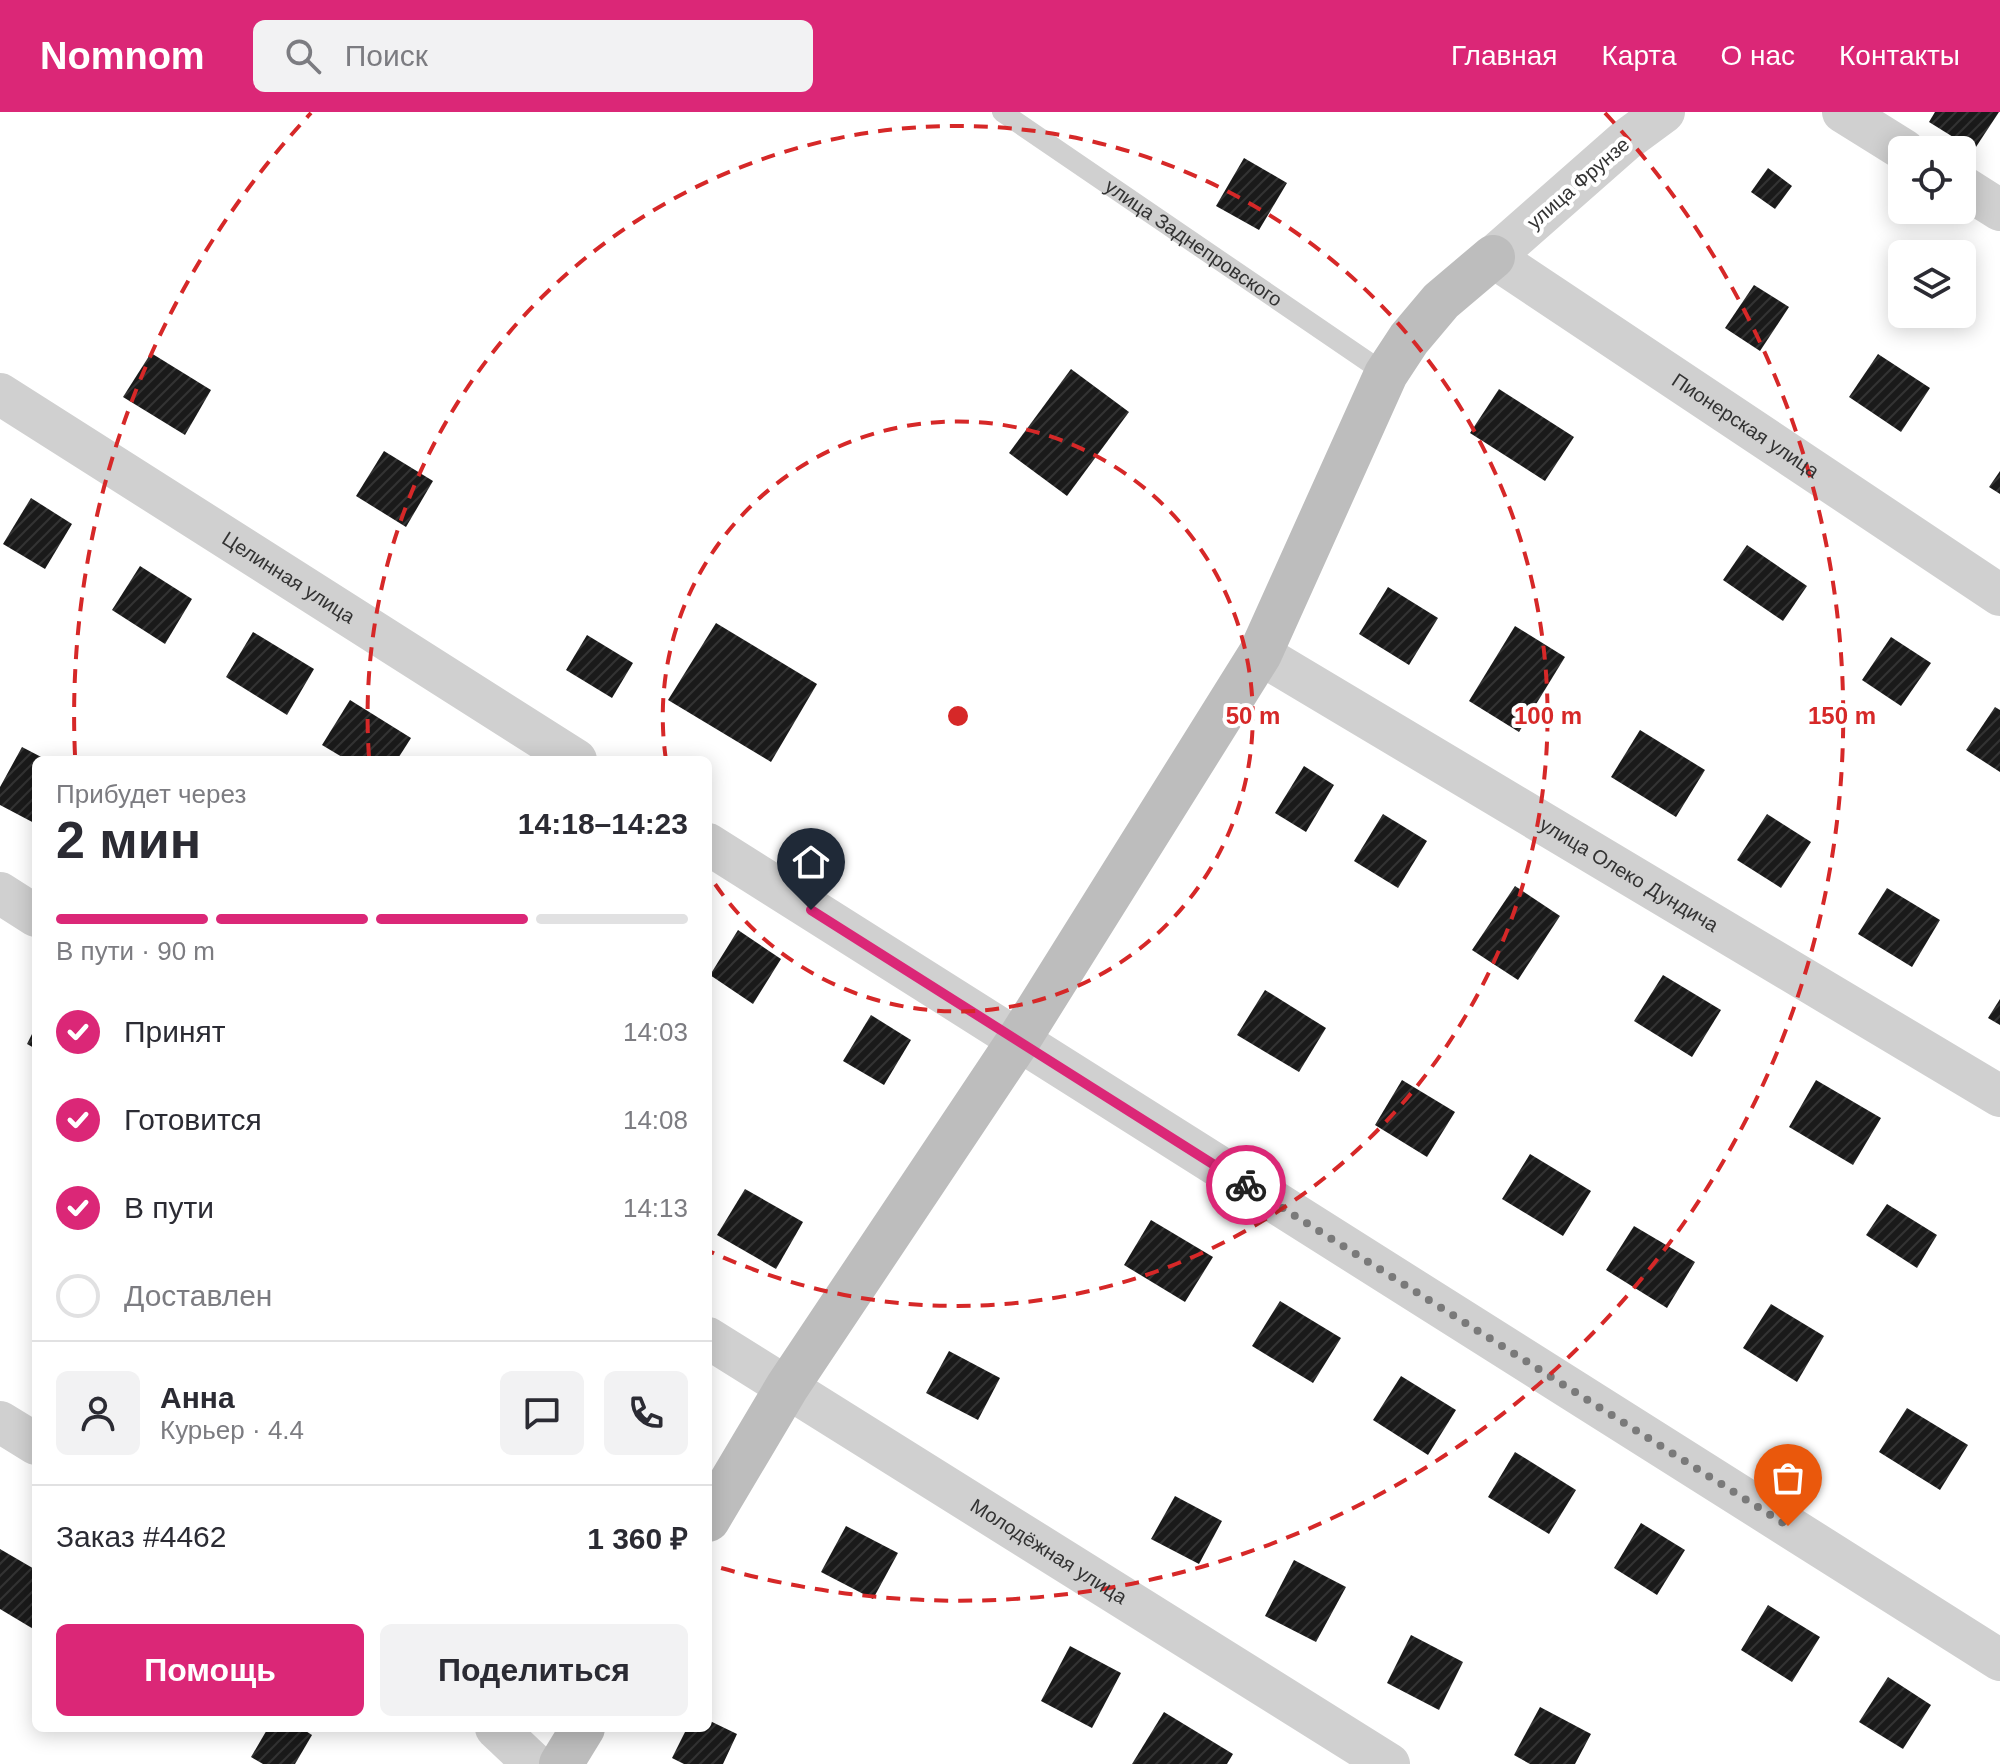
<!DOCTYPE html>
<html lang="ru">
<meta charset="utf-8">
<style>
body{margin:0;font-family:Helvetica,sans-serif;background:#f2f2f3;color:#2b2b33;height:100vh;display:flex;flex-direction:column;font-size:30px;white-space:nowrap}
*{box-sizing:border-box;margin:0}
p{font-size:26px;color:#7c7c81}
.icon{flex:none;width:44px;height:44px;fill:none;stroke:currentColor;stroke-width:2;stroke-linecap:round;stroke-linejoin:round}
.map{position:relative;flex:1;overflow:hidden}
.panel{position:absolute;left:32px;top:644px;width:680px;height:976px;display:flex;flex-direction:column;background:#fff;border-radius:12px;box-shadow:0 4px 20px #0003}
.panel>*{flex:none}
.fabs{position:absolute;left:1888px;top:24px;display:grid;gap:16px}
.fabs a{display:grid;place-items:center;width:88px;height:88px;border-radius:12px;background:#fff;box-shadow:0 4px 20px #0003;font-size:40px}
.pin{position:absolute;display:grid;place-items:center;width:68px;height:68px;color:#fff;margin:-82px -34px;border-radius:50% 50% 50% 0;rotate:-45deg;box-shadow:0 0 8px #0007}
.pin .icon{rotate:45deg}
.courier{position:absolute;display:grid;place-items:center;width:80px;height:80px;margin:-40px;border:6px solid #db2777;border-radius:50%;background:#fff;color:#222;box-shadow:0 2px 10px #0007}
.head em{font-style:normal;font-weight:600}
.head div{display:flex;flex-direction:column-reverse}
.head{display:flex;align-items:center;justify-content:space-between;height:136px;padding:0 24px}
h1{font-size:52px;font-weight:600;line-height:60px}
.bar{display:grid;grid-template-columns:repeat(4,1fr);gap:12px 8px;align-content:center;height:96px;padding:0 24px}
.bar i{height:10px;border-radius:6px;background:#e1e1e2}
.bar .on{background:#db2777}
.bar p{grid-column:span 4}
.line{display:flex;align-items:center;gap:20px;padding:0 24px;border-top:2px solid #e1e1e2}
.line div{flex:1}
.round{display:grid;place-items:center;flex:none;width:84px;height:84px;border-radius:12px;background:#f2f2f3}
ol{padding:0 24px;list-style:none}
li{display:flex;align-items:center;gap:24px;height:88px}
li p{margin-inline-start:auto}
li .icon{padding:8px;border-radius:50%;background:#db2777;color:#fff;stroke-width:4}
li:last-child{color:#7c7c81}
li i{width:44px;height:44px;border:4px solid #e1e1e2;border-radius:50%}
.button{display:flex;gap:16px;margin-top:auto;padding:16px 24px}
.button a{flex:1;height:92px;border-radius:12px;background:#db2777;color:#fff;font-size:32px;font-weight:600;line-height:92px;text-align:center}
.button a+a{background:#f2f2f3;color:#2b2b33}
header{display:flex;align-items:center;gap:48px;box-sizing:border-box;height:112px;padding:0 40px;background:#db2777;color:#fff}
header strong{font-size:38px}
nav{display:flex;gap:44px;margin-inline-start:auto;font-size:28px}
.search{width:560px;height:72px;background:#f2f2f3;display:flex;align-items:center;gap:20px;box-sizing:border-box;padding:0 28px;border-radius:12px;color:#7c7c81;font-size:30px}
.map>svg:first-child{display:block}
</style>
<header>
<strong>Nomnom</strong>
<div class="search"><svg class="icon" aria-label="search" viewBox="0 0 24 24"><circle cx="10" cy="10" r="6"/><path d="M15 15l6 6"/></svg>Поиск</div>
<nav><a>Главная</a><a>Карта</a><a>О нас</a><a>Контакты</a></nav>
</header>
<div class="map">
<svg width="2000" height="1652" viewBox="0 0 2000 1652">
<defs>
<pattern id="building-hatch" width="6" height="6" patternUnits="userSpaceOnUse" patternTransform="scale(2)"><rect width="6" height="6" fill="#1a1a1a"/><path d="M-1 1l2-2M0 6l6-6M5 7l2-2" fill="none" stroke="#333"/></pattern>
</defs>
<rect width="100%" height="100%" fill="#fff"/>
<g fill="url(#building-hatch)">
<path d="M 1935,0 L 1999,0 L 1974,38 L 1929,10 Z"/>
<path d="M 1244,46 L 1287,71 L 1259,118 L 1216,94 Z"/>
<path d="M 1768,56 L 1792,74 L 1775,97 L 1751,80 Z"/>
<path d="M 1754,173 L 1789,195 L 1760,239 L 1725,216 Z"/>
<path d="M 151,241 L 211,278 L 185,323 L 123,285 Z"/>
<path d="M 1878,242 L 1930,276 L 1901,320 L 1849,285 Z"/>
<path d="M 1071,257 L 1129,300 L 1067,384 L 1009,341 Z"/>
<path d="M 1499,277 L 1574,325 L 1545,369 L 1470,321 Z"/>
<path d="M 384,339 L 433,369 L 406,415 L 356,384 Z"/>
<path d="M 2000,359 L 2000,382 L 1989,375 Z"/>
<path d="M 31,386 L 72,412 L 45,457 L 3,432 Z"/>
<path d="M 1747,433 L 1807,474 L 1783,509 L 1723,468 Z"/>
<path d="M 140,454 L 192,487 L 165,532 L 112,498 Z"/>
<path d="M 1388,475 L 1438,506 L 1409,553 L 1359,522 Z"/>
<path d="M 716,511 L 817,572 L 771,650 L 668,588 Z"/>
<path d="M 1515,514 L 1565,545 L 1519,620 L 1469,589 Z"/>
<path d="M 253,520 L 314,557 L 287,603 L 226,565 Z"/>
<path d="M 587,523 L 633,551 L 612,586 L 566,558 Z"/>
<path d="M 1891,525 L 1931,551 L 1901,594 L 1862,568 Z"/>
<path d="M 350,588 L 411,626 L 397,648 L 347,648 L 322,633 Z"/>
<path d="M 1995,595 L 2000,598 L 2000,660 L 1966,638 Z"/>
<path d="M 1640,618 L 1705,658 L 1676,705 L 1611,665 Z"/>
<path d="M 22,635 L 47,648 L 36,648 L 36,712 L 0,693 L 0,675 Z"/>
<path d="M 1304,654 L 1334,673 L 1306,720 L 1275,701 Z"/>
<path d="M 1383,702 L 1427,729 L 1398,776 L 1354,749 Z"/>
<path d="M 1767,702 L 1811,730 L 1781,776 L 1737,748 Z"/>
<path d="M 1515,774 L 1560,804 L 1518,868 L 1472,838 Z"/>
<path d="M 1887,776 L 1940,808 L 1912,855 L 1858,822 Z"/>
<path d="M 738,818 L 781,847 L 753,892 L 710,863 Z"/>
<path d="M 1663,863 L 1721,898 L 1692,945 L 1634,909 Z"/>
<path d="M 1265,878 L 1326,916 L 1299,960 L 1237,923 Z"/>
<path d="M 2000,887 L 2000,913 L 1988,906 Z"/>
<path d="M 871,903 L 911,928 L 884,973 L 843,949 Z"/>
<path d="M 36,914 L 36,937 L 27,932 Z"/>
<path d="M 1402,968 L 1455,1000 L 1427,1045 L 1375,1013 Z"/>
<path d="M 1816,968 L 1881,1006 L 1853,1053 L 1789,1015 Z"/>
<path d="M 1530,1042 L 1591,1079 L 1563,1124 L 1502,1087 Z"/>
<path d="M 745,1077 L 803,1110 L 776,1157 L 717,1123 Z"/>
<path d="M 1887,1092 L 1937,1123 L 1917,1156 L 1866,1123 Z"/>
<path d="M 1151,1108 L 1213,1145 L 1185,1190 L 1124,1153 Z"/>
<path d="M 1634,1114 L 1695,1150 L 1667,1196 L 1606,1158 Z"/>
<path d="M 1280,1189 L 1341,1226 L 1313,1271 L 1252,1234 Z"/>
<path d="M 1771,1192 L 1824,1224 L 1797,1270 L 1743,1236 Z"/>
<path d="M 949,1239 L 1000,1266 L 978,1308 L 926,1281 Z"/>
<path d="M 1401,1264 L 1456,1298 L 1428,1343 L 1373,1308 Z"/>
<path d="M 1907,1296 L 1968,1333 L 1940,1378 L 1879,1340 Z"/>
<path d="M 1515,1340 L 1576,1378 L 1549,1422 L 1488,1385 Z"/>
<path d="M 1175,1384 L 1222,1409 L 1199,1452 L 1151,1427 Z"/>
<path d="M 1641,1411 L 1685,1438 L 1657,1483 L 1614,1456 Z"/>
<path d="M 846,1414 L 898,1441 L 873,1487 L 821,1460 Z"/>
<path d="M 0,1437 L 36,1458 L 35,1518 L 0,1497 Z"/>
<path d="M 1294,1448 L 1346,1475 L 1316,1530 L 1265,1504 Z"/>
<path d="M 1768,1493 L 1820,1525 L 1792,1570 L 1741,1538 Z"/>
<path d="M 1411,1523 L 1463,1550 L 1439,1598 L 1387,1571 Z"/>
<path d="M 1070,1534 L 1121,1561 L 1092,1616 L 1041,1589 Z"/>
<path d="M 1888,1565 L 1931,1593 L 1903,1637 L 1859,1610 Z"/>
<path d="M 1540,1595 L 1591,1622 L 1575,1652 L 1530,1652 L 1514,1643 Z"/>
<path d="M 1164,1600 L 1233,1642 L 1227,1652 L 1132,1652 Z"/>
<path d="M 708,1608 L 737,1622 L 723,1652 L 684,1652 L 672,1646 L 687,1616 L 708,1616 Z"/>
<path d="M 268,1616 L 301,1616 L 312,1623 L 295,1652 L 263,1652 L 251,1645 Z"/>
</g>
<g fill="none" stroke-linecap="round" stroke-linejoin="round">
<path stroke="#d0d0d0" stroke-width="20" id="s1" d="M 1002,0 L 1386,262"/>
<g stroke="#d0d0d0" stroke-width="42">
<path id="s2" d="M 1664,0 L 1626,28 L 1493,145 L 2000,483"/>
<path d="M 1843,0 L 1904,38"/>
<path d="M 1962,74 L 2000,98"/>
<path id="s3" d="M 0,282 L 576,648"/>
<path id="s4" d="M 1260,542 L 2000,984"/>
<path d="M 708,732 L 2000,1548"/>
<path d="M 0,781 L 36,804"/>
<path id="s5" d="M 708,1226 L 1389,1652"/>
<path d="M 0,1310 L 36,1332"/>
<path d="M 496,1616 L 534,1652"/>
</g>
<g stroke="#bdbdbd" stroke-width="44">
<path d="M 708,1408 L 787,1275 L 1018,929 L 1260,542 L 1386,262 L 1409,227 L 1441,189 L 1493,145"/>
<path d="M 561,1652 L 583,1616"/>
</g>
</g>
<g fill="none" stroke-linecap="round" stroke-linejoin="round">
<path stroke="#7a7a7a" stroke-width="8" stroke-dasharray="0 14.4" d="M 1246,1073 L 1788,1414"/>
<path stroke="#db2777" stroke-width="10" d="M 811,798 L 1246,1073"/>
</g>
<g fill="none" stroke="#d62828" stroke-width="4" stroke-dasharray="14 10">
<path d="M666 648A295 295 0 1 1 709 763"/>
<path d="M369 645A590 590 0 1 1 709 1139"/>
<path d="M75 643A884 884 0 0 1 311 1M1605 1A884 884 0 0 1 714 1454"/>
</g>
<g text-anchor="middle" stroke-width="8" stroke-linejoin="round" paint-order="stroke">
<g font-size="20" fill="#333" stroke="#fff">
<text transform="translate(1578 71) rotate(-41)" y="7">улица Фрунзе</text>
<text dy="7" stroke="none"><textPath href="#s1" startOffset="232">улица Заднепровского</textPath></text>
<text dy="7" stroke="none"><textPath href="#s2" startOffset="528">Пионерская улица</textPath></text>
<text dy="7" stroke="none"><textPath href="#s3" startOffset="342">Целинная улица</textPath></text>
<text dy="7" stroke="none"><textPath href="#s4" startOffset="430">улица Олеко Дундича</textPath></text>
<text dy="7" stroke="none"><textPath href="#s5" startOffset="402">Молодёжная улица</textPath></text>
</g>
</g>
<circle cx="958" cy="604" r="12" fill="#d62828" stroke="#fff" stroke-width="4"/>
<g font-size="24" text-anchor="middle" font-weight="bold" fill="#d62828" stroke="#fff" stroke-width="8" stroke-linejoin="round" paint-order="stroke">
<text x="1253" y="612">50 m</text>
<text x="1548" y="612">100 m</text>
<text x="1842" y="612">150 m</text>
</g>
</svg>
<div class="fabs">
<a><svg class="icon" aria-label="locate" viewBox="0 0 24 24"><circle cx="12" cy="12" r="6"/><path d="M12 2v4M12 18v4M2 12h4M18 12h4"/></svg></a>
<a><svg class="icon" aria-label="layers" viewBox="0 0 24 24"><path d="M12 4l9 5-9 5-9-5zM3 14l9 5 9-5"/></svg></a>
</div>
<div class="pin" style="left:1788px;top:1414px;background:#ea580c"><svg class="icon" aria-label="bag" viewBox="0 0 24 24"><path d="M5 8h14l-1 12H6zM9 8a3 3 0 0 1 6 0"/></svg></div>
<div class="pin" style="left:811px;top:798px;background:#1f2937"><svg class="icon" aria-label="home" viewBox="0 0 24 24"><path d="M3 11l9-7 9 7M6 9v11h12V9"/></svg></div>
<div class="courier" style="left:1246px;top:1073px"><svg class="icon" aria-label="bike" viewBox="0 0 24 24"><circle cx="6" cy="16" r="4"/><circle cx="18" cy="16" r="4"/><path d="M6 16l4-8h5l3 8M10 8l3 8H6M13 5h3"/></svg></div>
<section class="panel">
<div class="head"><div><h1>2 мин</h1><p>Прибудет через</p></div><em>14:18–14:23</em></div>
<div class="bar"><i class="on"></i><i class="on"></i><i class="on"></i><i></i><p>В пути · 90 m</p></div>
<ol>
<li><svg class="icon" aria-label="check" viewBox="0 0 24 24"><path d="M5 12l5 5 9-10"/></svg>Принят<p>14:03</p></li>
<li><svg class="icon" aria-label="check" viewBox="0 0 24 24"><path d="M5 12l5 5 9-10"/></svg>Готовится<p>14:08</p></li>
<li><svg class="icon" aria-label="check" viewBox="0 0 24 24"><path d="M5 12l5 5 9-10"/></svg>В пути<p>14:13</p></li>
<li><i></i>Доставлен</li>
</ol>
<div class="line" style="height:144px"><a class="round"><svg class="icon" aria-label="person" viewBox="0 0 24 24"><circle cx="12" cy="8" r="4"/><path d="M4 21q1-7 8-7t8 7"/></svg></a><div><b>Анна</b><p>Курьер · 4.4</p></div><a class="round"><svg class="icon" aria-label="chat" viewBox="0 0 24 24"><path d="M4 5h16v11H9l-5 4z"/></svg></a><a class="round"><svg class="icon" aria-label="phone" viewBox="0 0 24 24"><path d="M5 4h4l2 5-3 2q2 4 5 5l2-3 5 2v4C11 20 4 13 5 4z"/></svg></a></div>
<div class="line" style="height:104px"><div>Заказ #4462</div><b>1 360 ₽</b></div>
<div class="button"><a>Помощь</a><a>Поделиться</a></div>
</section>
</div>
